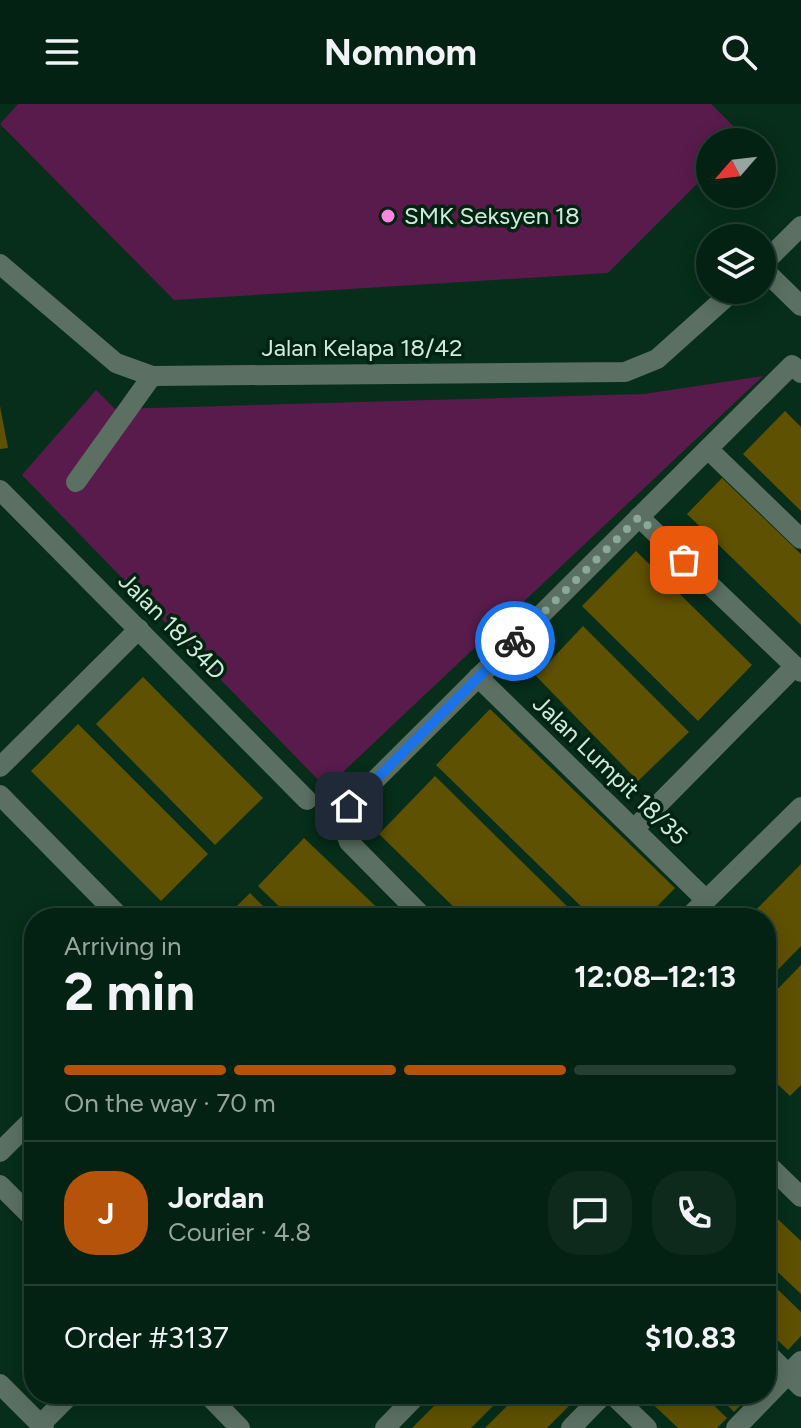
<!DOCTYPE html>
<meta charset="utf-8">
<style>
body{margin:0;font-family:Figtree,sans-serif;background:#0d2a1d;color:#f1f3f6;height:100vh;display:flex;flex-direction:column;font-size:30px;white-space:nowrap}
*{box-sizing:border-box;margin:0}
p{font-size:26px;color:#97a4a0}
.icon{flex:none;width:44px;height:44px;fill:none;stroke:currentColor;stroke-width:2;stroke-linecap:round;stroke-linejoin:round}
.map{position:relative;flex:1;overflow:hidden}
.drawer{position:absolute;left:24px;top:804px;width:752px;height:496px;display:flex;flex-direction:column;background:#042214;border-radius:32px;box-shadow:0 4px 20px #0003,0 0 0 2px #253f34}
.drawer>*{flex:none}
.needle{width:52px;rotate:242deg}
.buttons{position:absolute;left:696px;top:24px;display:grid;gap:16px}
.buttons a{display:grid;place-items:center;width:80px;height:80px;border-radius:50%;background:#042214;box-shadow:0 4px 20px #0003,0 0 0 2px #253f34;font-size:40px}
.pin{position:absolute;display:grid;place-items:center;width:68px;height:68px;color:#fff;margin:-34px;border-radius:16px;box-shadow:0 4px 12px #0006}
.courier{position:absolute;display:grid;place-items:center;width:80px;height:80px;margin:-40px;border:6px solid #1a73e8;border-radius:50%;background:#fff;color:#222;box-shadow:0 2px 10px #0007}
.summary em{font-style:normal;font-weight:700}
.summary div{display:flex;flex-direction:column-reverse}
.summary{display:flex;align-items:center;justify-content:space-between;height:136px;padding:0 40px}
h1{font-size:52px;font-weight:700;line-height:60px}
.bar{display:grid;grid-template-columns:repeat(4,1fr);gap:12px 8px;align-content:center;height:96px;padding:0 40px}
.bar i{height:10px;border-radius:6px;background:#253f34}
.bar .selected{background:#b45309}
.bar p{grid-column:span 4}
.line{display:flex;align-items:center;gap:20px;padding:0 40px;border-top:2px solid #253f34}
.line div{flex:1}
.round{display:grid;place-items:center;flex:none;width:84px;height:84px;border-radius:32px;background:#0d2a1d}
header{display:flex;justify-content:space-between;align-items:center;height:104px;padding:0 40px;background:#042214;font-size:36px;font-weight:700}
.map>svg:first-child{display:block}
</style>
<header><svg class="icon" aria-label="menu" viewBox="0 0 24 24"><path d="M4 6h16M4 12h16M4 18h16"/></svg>Nomnom<svg class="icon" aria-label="search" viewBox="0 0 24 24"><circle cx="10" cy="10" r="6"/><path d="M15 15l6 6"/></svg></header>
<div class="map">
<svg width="801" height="1324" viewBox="0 0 801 1324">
<rect width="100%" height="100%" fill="#062e1a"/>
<g fill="#591b4c">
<path d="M 18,0 L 711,0 L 744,33 L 739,38 L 710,38 L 710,67 L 608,169 L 174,196 L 0,20 Z"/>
<path d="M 763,272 L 326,684 L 22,371 L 96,286 L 115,305 L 644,290 Z"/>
</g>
<g fill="#5f5102">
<path d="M 0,302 L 8,344 L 0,345 Z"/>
<path d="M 785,307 L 801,323 L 801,407 L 743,350 Z"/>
<path d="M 722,374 L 801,450 L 801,521 L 687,410 Z"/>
<path d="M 636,447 L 752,561 L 698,617 L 582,502 Z"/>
<path d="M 583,522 L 689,628 L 638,677 L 536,572 Z"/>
<path d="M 143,573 L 263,694 L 215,741 L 96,620 Z"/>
<path d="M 490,605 L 675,784 L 646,814 L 593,814 L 436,661 Z"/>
<path d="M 78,620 L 208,750 L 161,797 L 31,667 Z"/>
<path d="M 435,672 L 579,814 L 465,814 L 379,730 Z"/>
<path d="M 304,734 L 388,814 L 291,814 L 258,782 Z"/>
<path d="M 801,760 L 801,842 L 766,878 L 766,814 L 748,814 Z"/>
<path d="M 250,789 L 275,814 L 225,814 Z"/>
<path d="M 801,861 L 801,981 L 790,992 L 766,969 L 766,897 Z"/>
<path d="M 766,1104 L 801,1137 L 801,1190 L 766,1157 Z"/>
<path d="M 766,1174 L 801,1208 L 801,1232 L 788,1246 L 766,1225 Z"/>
<path d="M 446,1290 L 505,1290 L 471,1324 L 412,1324 Z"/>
<path d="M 519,1290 L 576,1290 L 579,1292 L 547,1324 L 485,1324 Z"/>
<path d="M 642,1290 L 702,1290 L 727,1314 L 717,1324 L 678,1324 Z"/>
<path d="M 716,1290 L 752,1290 L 734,1308 Z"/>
</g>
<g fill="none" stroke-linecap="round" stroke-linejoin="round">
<g stroke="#5b7063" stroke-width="20">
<path d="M 0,160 L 116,259 L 152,272 L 625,268 L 657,255 L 734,186"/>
<path d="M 762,161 L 801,122"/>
<path d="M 762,164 L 801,202"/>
<path d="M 708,345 L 801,435"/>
<path d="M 76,378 L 152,272"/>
<path d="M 0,386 L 307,696"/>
<path d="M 639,413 L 801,568"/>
<path d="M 478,573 L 706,796"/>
<path d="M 0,663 L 139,525"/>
<path d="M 0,691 L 121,814"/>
<path d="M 634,725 L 795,562"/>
<path d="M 424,814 L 349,738 L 342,720 L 349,702 L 792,261 L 801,269"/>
<path d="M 688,814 L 801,703"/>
<path d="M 0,1048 L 34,1014"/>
<path d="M 766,1059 L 801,1093"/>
<path d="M 0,1081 L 34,1115"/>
<path d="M 766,1248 L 801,1283"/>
<path d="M 0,1280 L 44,1324"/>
<path d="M 207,1290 L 240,1324"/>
<path d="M 612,1290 L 647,1324"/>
<path d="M 40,1321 L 71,1290"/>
<path d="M 385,1324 L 418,1290"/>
<path d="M 571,1324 L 604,1290"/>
<path d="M 736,1324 L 801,1257"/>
</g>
</g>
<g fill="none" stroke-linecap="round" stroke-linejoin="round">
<path stroke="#8aa997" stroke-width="8" stroke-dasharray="0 14.4" d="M 515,537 L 639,413 L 684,456"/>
<path stroke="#1a73e8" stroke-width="10" d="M 349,702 L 515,537"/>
</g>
<circle fill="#fd86e1" stroke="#002411" stroke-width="3" cx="388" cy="112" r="8"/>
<g text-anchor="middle" stroke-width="7" stroke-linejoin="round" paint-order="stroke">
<g font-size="24" fill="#d1ebda" stroke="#002411" text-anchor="start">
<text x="404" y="120">SMK Seksyen 18</text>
</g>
<g font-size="24" fill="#d1ebda" stroke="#002411">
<text x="362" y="252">Jalan Kelapa 18/42</text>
<text transform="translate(172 522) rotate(45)" y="8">Jalan 18/34D</text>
<text transform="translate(610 666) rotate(44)" y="8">Jalan Lumpit 18/35</text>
</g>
</g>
</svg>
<div class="buttons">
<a><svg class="needle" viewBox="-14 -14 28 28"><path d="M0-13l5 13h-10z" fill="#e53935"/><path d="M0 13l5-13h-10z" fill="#97a4a0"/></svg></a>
<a><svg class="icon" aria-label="layers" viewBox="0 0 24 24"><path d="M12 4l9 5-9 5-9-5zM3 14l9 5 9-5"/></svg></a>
</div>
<div class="pin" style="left:684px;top:456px;background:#ea580c"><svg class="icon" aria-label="bag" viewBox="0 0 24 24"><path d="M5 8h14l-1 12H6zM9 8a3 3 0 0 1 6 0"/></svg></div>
<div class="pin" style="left:349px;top:702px;background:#1f2937"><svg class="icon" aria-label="home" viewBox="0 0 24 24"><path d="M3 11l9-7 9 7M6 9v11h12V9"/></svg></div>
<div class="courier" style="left:515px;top:537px"><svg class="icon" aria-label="bike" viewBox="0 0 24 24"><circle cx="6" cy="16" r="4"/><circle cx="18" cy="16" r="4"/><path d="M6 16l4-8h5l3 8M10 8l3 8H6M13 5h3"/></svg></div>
<section class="drawer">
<div class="summary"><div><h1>2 min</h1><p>Arriving in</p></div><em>12:08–12:13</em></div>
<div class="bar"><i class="selected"></i><i class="selected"></i><i class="selected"></i><i></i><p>On the way · 70 m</p></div>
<div class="line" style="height:144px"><b class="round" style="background:#b45309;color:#fff">J</b><div><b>Jordan</b><p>Courier · 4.8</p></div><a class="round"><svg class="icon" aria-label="chat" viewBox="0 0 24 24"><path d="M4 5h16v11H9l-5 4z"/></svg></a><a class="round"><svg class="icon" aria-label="phone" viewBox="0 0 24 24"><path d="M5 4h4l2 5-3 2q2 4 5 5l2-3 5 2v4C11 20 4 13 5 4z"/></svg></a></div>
<div class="line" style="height:104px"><div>Order #3137</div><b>$10.83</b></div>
</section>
</div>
